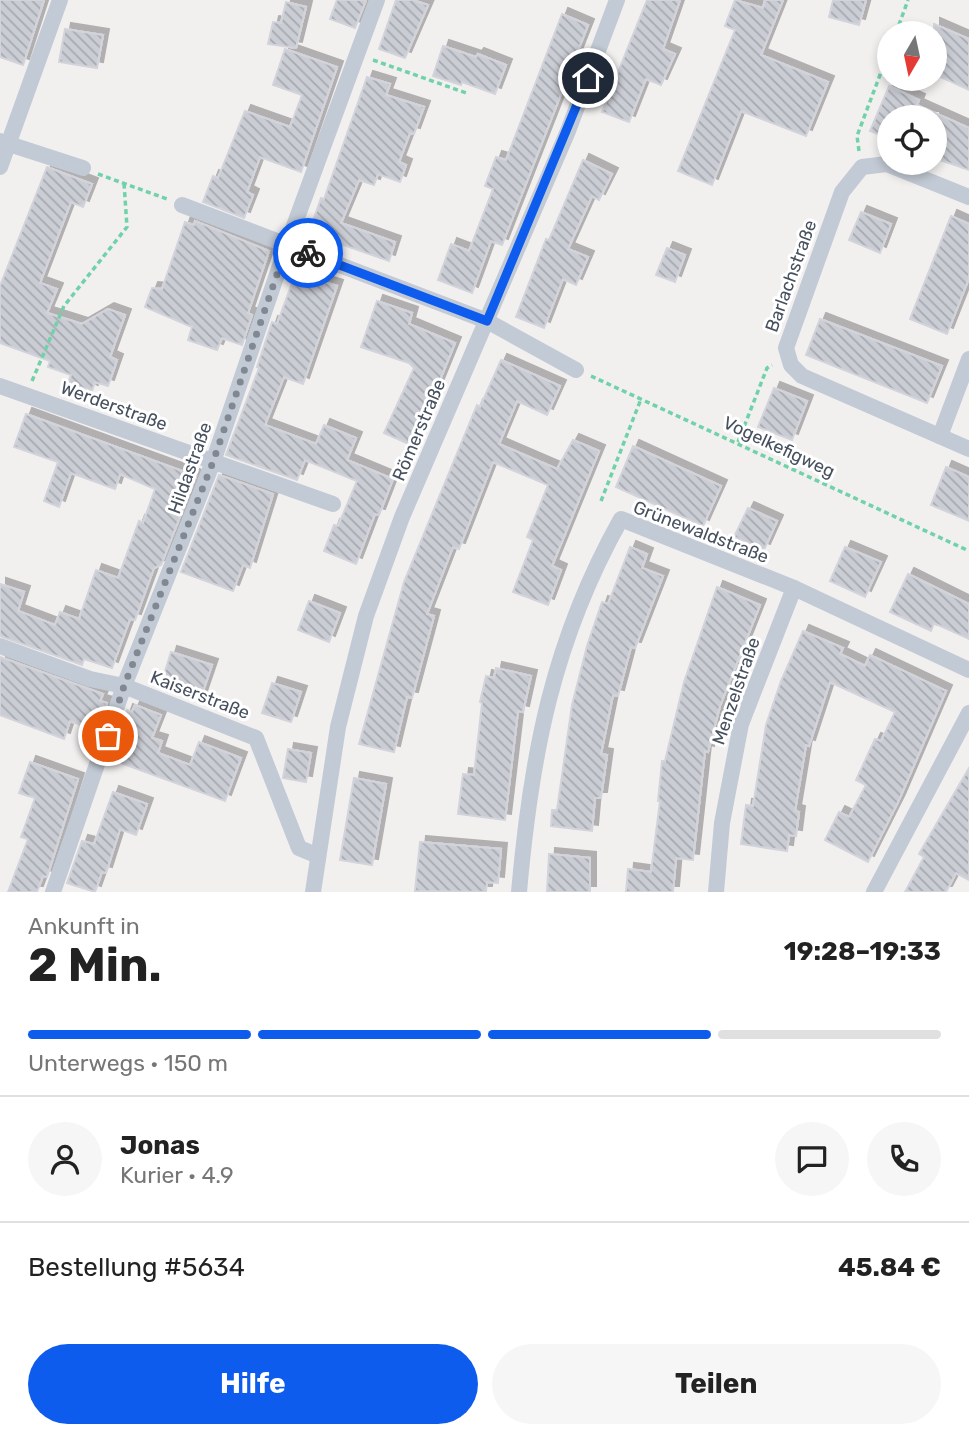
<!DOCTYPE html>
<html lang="de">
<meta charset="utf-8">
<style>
body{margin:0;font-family:Rubik,sans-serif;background:#f6f6f6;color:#222;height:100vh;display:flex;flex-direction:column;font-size:26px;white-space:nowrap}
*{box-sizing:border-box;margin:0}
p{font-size:23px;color:#767676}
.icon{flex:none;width:38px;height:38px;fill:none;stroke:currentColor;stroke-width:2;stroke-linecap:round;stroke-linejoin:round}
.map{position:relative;height:892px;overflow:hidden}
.panel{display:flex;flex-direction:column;background:#fff;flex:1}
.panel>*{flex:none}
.needle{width:46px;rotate:189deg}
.tools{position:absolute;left:877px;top:21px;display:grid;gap:14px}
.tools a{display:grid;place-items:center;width:70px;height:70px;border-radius:50%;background:#fff;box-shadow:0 4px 10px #0003;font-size:35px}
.pin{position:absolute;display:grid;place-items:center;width:60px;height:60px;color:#fff;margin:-30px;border:4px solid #fff;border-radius:50%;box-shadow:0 2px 7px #0007}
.courier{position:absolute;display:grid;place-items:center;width:70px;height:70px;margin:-35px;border:5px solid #0e5ced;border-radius:50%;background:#fff;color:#222;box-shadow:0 2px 9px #0007}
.overview em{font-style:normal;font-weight:700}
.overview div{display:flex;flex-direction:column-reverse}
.overview{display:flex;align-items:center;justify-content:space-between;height:119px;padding:0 28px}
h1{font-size:46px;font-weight:700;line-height:52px}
.bar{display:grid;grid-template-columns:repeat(4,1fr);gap:10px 7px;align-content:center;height:84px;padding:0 28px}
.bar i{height:9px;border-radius:5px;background:#e0e0e0}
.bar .active{background:#0e5ced}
.bar p{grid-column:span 4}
.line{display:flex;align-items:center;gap:18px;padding:0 28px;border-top:2px solid #e0e0e0}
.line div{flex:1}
.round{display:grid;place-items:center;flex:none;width:74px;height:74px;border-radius:37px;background:#f6f6f6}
.action{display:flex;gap:14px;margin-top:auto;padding:14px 28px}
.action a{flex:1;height:80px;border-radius:42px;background:#0e5ced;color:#fff;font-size:28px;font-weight:700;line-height:80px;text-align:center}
.action a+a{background:#f6f6f6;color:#222}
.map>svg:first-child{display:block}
</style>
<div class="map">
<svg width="969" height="892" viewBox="0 0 969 892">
<defs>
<pattern id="building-back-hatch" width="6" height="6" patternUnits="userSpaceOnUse" patternTransform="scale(1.75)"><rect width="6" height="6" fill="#cbcdd5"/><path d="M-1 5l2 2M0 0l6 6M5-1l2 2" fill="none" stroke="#a7a9b0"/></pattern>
<filter id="shadow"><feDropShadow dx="6" dy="-6" stdDeviation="0" flood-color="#0004"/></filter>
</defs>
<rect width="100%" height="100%" fill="#f2efef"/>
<g fill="url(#building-back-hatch)" stroke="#d3d4db" stroke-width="2" filter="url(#shadow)">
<path d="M 0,0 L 44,0 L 23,65 L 0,57 Z"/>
<path d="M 337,0 L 366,0 L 355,28 L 330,19 Z"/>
<path d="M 396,0 L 413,0 L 428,5 L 405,58 L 379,49 Z"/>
<path d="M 647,0 L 680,0 L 663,49 L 675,54 L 661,85 L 646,79 L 629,122 L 602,112 Z"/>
<path d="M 735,0 L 763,8 L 765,0 L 783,0 L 761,55 L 828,82 L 806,136 L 741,111 L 712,185 L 678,171 L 735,30 L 725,26 Z"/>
<path d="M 833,0 L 866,0 L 859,25 L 829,17 Z"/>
<path d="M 286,2 L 306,7 L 296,48 L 268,44 L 273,22 L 281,23 Z"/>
<path d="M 562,14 L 588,25 L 502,245 L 491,241 L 472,293 L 438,280 L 451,244 L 469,251 L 493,189 L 485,186 L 496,157 L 506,160 Z"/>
<path d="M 934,24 L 969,39 L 969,90 L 934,74 Z"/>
<path d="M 65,29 L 103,35 L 97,68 L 59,62 Z"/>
<path d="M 443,46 L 476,57 L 478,54 L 506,65 L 495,94 L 462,82 L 461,85 L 433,76 Z"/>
<path d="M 285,49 L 337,67 L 301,172 L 260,157 L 247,192 L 253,195 L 244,218 L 203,202 L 213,176 L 218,178 L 245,111 L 290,127 L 302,95 L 273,85 Z"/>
<path d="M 367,77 L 390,84 L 386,95 L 424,107 L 414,134 L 410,133 L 399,162 L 406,165 L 400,182 L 378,174 L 374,185 L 359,180 L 341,223 L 395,242 L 389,261 L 335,242 L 332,251 L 306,241 L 321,198 L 324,199 Z"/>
<path d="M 889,86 L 919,100 L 917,105 L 969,128 L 969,170 L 934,158 L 934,117 L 889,117 L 889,139 L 870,131 Z"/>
<path d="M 583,160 L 612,174 L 599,200 L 592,196 L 568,249 L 588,257 L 576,285 L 563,279 L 544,328 L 516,317 L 546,239 L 549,240 Z"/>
<path d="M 47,167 L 92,184 L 83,207 L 71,202 L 40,283 L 57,289 L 47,313 L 82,324 L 108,309 L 125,315 L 110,357 L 117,360 L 108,386 L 95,382 L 92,391 L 68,383 L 71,375 L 48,367 L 50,361 L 0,343 L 0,286 Z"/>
<path d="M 861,212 L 891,224 L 880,253 L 849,240 Z"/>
<path d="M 951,216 L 969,224 L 969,278 L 947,334 L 910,319 Z"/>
<path d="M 195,221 L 269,251 L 248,313 L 252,315 L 242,345 L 222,338 L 217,350 L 188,340 L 192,327 L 145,307 L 152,288 L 162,289 L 185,222 L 194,225 Z"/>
<path d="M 667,248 L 685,255 L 675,282 L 656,275 Z"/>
<path d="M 300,261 L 322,269 L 318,280 L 337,286 L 303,384 L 284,377 L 265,425 L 316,444 L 324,425 L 356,438 L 347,460 L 393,479 L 379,515 L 375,514 L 356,564 L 324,551 L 334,525 L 338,526 L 357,481 L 305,460 L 297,480 L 226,455 L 259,368 L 257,367 L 272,322 L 277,324 Z"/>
<path d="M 377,301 L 412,313 L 409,324 L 455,343 L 413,446 L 384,433 L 414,368 L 409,363 L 361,347 Z"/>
<path d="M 820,319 L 942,366 L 927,403 L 806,355 Z"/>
<path d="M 501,360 L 560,386 L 547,415 L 517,401 L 499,444 L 557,469 L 573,440 L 599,451 L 552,566 L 561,570 L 548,605 L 513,592 L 533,540 L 527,537 L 548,485 L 493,462 L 459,549 L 453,547 L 427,614 L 434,616 L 412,698 L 407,697 L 394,752 L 359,744 L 404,582 L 477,405 L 480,407 Z"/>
<path d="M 774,388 L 807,401 L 792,440 L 758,427 Z"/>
<path d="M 26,414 L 196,476 L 161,565 L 154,568 L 135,620 L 130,619 L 112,668 L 84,659 L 82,665 L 0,636 L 0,584 L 24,592 L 18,611 L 55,625 L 60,612 L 79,619 L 96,570 L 118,578 L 139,521 L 143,523 L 155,489 L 120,474 L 115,489 L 71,473 L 59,507 L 44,501 L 58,462 L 14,447 Z"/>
<path d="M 633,446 L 721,486 L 703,526 L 616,487 Z"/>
<path d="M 946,467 L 969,477 L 969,521 L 931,505 Z"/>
<path d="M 219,475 L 273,494 L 250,568 L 243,565 L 233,591 L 181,572 Z"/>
<path d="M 748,508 L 777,521 L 764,550 L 734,537 Z"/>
<path d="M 630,547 L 647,554 L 642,568 L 663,576 L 635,648 L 631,647 L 618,696 L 613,695 L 601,754 L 607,755 L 601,798 L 595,798 L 592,831 L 551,826 L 552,810 L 557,810 L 572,705 L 587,646 L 602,602 L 608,604 Z"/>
<path d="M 845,547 L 881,562 L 865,597 L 830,581 Z"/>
<path d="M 908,574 L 969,604 L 969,639 L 934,623 L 931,631 L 890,612 Z"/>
<path d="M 717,587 L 760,605 L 720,706 L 708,752 L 705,751 L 693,860 L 676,858 L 673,892 L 626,892 L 628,869 L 651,872 L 660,801 L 658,801 L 662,761 L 665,761 L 684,682 Z"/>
<path d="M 309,601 L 340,613 L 329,642 L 298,630 Z"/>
<path d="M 803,631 L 843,648 L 840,654 L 865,666 L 870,655 L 946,691 L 899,800 L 868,862 L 825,840 L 839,812 L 849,817 L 866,785 L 856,780 L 875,739 L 881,741 L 895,712 L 830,682 L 809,746 L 806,745 L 795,811 L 799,812 L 796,836 L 789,835 L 787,851 L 741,844 L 746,805 L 753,806 L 766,725 L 781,681 Z"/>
<path d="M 171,652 L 212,665 L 201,697 L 161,684 Z"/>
<path d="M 0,657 L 103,694 L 100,701 L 107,703 L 98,731 L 70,721 L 64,739 L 0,715 Z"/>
<path d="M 496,668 L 531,676 L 523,712 L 518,711 L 505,820 L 458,814 L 463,774 L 474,775 L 482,703 L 480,702 L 486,676 L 494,678 Z"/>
<path d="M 272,683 L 301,692 L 291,722 L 262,713 Z"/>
<path d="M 135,705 L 161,715 L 152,738 L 162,741 L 158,753 L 190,765 L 199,742 L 241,758 L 225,801 L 115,761 L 122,739 L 117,737 L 127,710 L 132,712 Z"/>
<path d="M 288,749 L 311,753 L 306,782 L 283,778 Z"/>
<path d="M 30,762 L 78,779 L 47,877 L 43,876 L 37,892 L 8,892 L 28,839 L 21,837 L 35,798 L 19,793 Z"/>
<path d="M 969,768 L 969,880 L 956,873 L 946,892 L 905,892 L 924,857 L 919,854 Z"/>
<path d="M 354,778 L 386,784 L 372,865 L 340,860 Z"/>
<path d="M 113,792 L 147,804 L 136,835 L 120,829 L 106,873 L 102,872 L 95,892 L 67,883 L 82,841 L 94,844 Z"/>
<path d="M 420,842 L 501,849 L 498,883 L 487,882 L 486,892 L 415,891 Z"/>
<path d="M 549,854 L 590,858 L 590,892 L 547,892 Z"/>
</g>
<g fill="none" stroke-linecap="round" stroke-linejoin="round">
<g stroke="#70d2aa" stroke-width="3.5" stroke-dasharray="5 3.5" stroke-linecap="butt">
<path d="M 896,33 L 908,0"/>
<path d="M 373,60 L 469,94"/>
<path d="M 859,151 L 857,136 L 889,51"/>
<path d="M 98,174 L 167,199"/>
<path d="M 591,376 L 969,551"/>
<path d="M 32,381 L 64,306 L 127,227 L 124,183"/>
<path d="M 738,442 L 767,368 L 772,365"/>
<path d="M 601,501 L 641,399"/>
</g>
<g stroke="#c2cad5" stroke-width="16">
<path d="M 0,141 L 83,168"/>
<path d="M 0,167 L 60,0"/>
<path d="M 969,197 L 887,164 L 862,167 L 842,192 L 786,348 L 791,365 L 802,376 L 969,449"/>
<path d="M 182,205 L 487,321 L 576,370"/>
<path d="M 0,386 L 333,504"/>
<path d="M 940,436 L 969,359"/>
<path d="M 0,646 L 90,679 L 124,686 L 256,738 L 299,848 L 316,855"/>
<path d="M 53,892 L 124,686 L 213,462 L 287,245 L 377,0"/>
<path d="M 313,892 L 338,727 L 366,616 L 402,517 L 568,131 L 617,0"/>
<path d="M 519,892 C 531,755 553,640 621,519 L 794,588 L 969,670"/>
<path d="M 716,892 L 722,823 L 741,724 L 794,588"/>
<path d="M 874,892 L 969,713"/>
</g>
</g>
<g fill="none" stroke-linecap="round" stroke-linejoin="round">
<path stroke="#828891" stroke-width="7" stroke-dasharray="0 12.6" d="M 108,736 L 124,686 L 213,462 L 287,245 L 308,253"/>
<path stroke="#0e5ced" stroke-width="9" d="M 308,253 L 487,321 L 588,78"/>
</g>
<g text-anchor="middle" stroke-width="6" stroke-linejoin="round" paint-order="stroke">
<g font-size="18" fill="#46505e" stroke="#fff">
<text transform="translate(791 276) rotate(-70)" y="6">Barlachstraße</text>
<text transform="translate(114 406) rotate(20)" y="6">Werderstraße</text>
<text transform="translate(419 430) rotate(-67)" y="6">Römerstraße</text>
<text transform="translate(779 447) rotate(25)" y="6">Vogelkefigweg</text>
<text transform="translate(190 468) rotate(-70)" y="6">Hildastraße</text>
<text transform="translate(701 532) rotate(21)" y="6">Grünewaldstraße</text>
<text transform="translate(736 691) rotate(-71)" y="6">Menzelstraße</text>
<text transform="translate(200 695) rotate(21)" y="6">Kaiserstraße</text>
</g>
</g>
</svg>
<div class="tools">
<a><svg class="needle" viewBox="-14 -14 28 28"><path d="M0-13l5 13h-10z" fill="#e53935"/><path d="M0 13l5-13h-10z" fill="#767676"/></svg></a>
<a><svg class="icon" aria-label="locate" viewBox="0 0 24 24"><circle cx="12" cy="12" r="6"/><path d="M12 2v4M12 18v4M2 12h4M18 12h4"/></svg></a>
</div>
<div class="pin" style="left:108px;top:736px;background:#ea580c"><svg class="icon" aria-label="bag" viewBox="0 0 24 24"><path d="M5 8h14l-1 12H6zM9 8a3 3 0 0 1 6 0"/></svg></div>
<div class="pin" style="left:588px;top:78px;background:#1f2937"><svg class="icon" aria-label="home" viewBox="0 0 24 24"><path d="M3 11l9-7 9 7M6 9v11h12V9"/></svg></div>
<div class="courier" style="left:308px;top:253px"><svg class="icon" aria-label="bike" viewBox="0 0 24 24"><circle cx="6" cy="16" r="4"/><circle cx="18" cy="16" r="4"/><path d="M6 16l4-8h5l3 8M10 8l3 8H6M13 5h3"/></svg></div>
</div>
<section class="panel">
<div class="overview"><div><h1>2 Min.</h1><p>Ankunft in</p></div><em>19:28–19:33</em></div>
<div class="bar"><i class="active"></i><i class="active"></i><i class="active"></i><i></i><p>Unterwegs · 150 m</p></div>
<div class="line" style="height:126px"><a class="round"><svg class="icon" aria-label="person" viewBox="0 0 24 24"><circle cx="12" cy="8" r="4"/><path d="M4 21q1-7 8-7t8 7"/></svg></a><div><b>Jonas</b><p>Kurier · 4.9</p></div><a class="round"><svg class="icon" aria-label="chat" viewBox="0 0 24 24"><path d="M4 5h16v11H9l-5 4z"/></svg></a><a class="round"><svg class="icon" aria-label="phone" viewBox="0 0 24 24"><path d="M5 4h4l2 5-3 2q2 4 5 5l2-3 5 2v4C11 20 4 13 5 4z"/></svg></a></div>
<div class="line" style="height:91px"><div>Bestellung #5634</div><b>45.84 €</b></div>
<div class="action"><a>Hilfe</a><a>Teilen</a></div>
</section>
